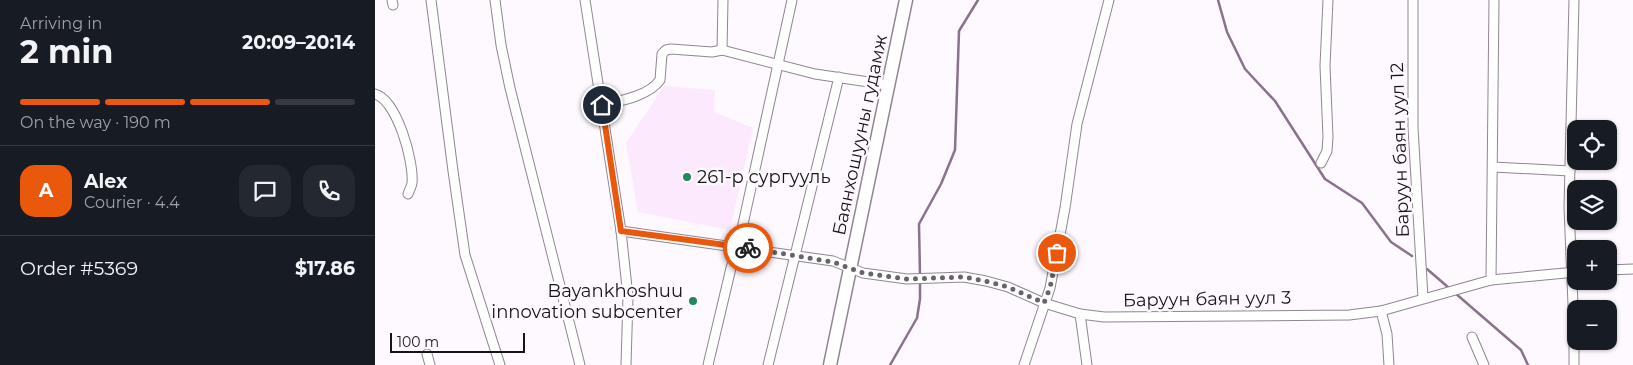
<!DOCTYPE html>
<meta charset="utf-8">
<style>
body{margin:0;font-family:Montserrat,sans-serif;background:#242831;color:#f1f3f6;height:100vh;display:flex;flex-direction:column;font-size:19px;white-space:nowrap}
*{box-sizing:border-box;margin:0}
p{font-size:16px;color:#9ea1a6}
.icon{flex:none;width:28px;height:28px;fill:none;stroke:currentColor;stroke-width:2;stroke-linecap:round;stroke-linejoin:round}
.map{position:relative;flex:1;overflow:hidden}
.panel{display:flex;flex-direction:column;background:#171b24;width:375px}
.panel>*{flex:none}
.buttons{position:absolute;left:1192px;top:120px;display:grid;gap:10px}
.buttons a{display:grid;place-items:center;width:50px;height:50px;border-radius:10px;background:#171b24;box-shadow:0 1px 4px #0004;font-size:25px}
.scale{position:absolute;left:15px;bottom:12px;width:135px;box-sizing:border-box;padding-left:5px;border:2px solid #181319;border-top:0;font-size:14px;line-height:18px;white-space:nowrap;color:#181319;-webkit-text-stroke:4px #fef8ff;paint-order:stroke}
.pin{position:absolute;display:grid;place-items:center;width:42px;height:42px;color:#fff;margin:-21px;border:2px solid #fff;border-radius:50%;box-shadow:0 1px 5px #0007}
.courier{position:absolute;display:grid;place-items:center;width:50px;height:50px;margin:-25px;border:4px solid #ea580c;border-radius:50%;background:#fff;color:#222;box-shadow:0 1px 6px #0007}
.headline em{font-style:normal;font-weight:700}
.headline div{display:flex;flex-direction:column-reverse}
.headline{display:flex;align-items:center;justify-content:space-between;height:85px;padding:0 20px}
h1{font-size:32px;font-weight:700;line-height:38px}
.bar{display:grid;grid-template-columns:repeat(4,1fr);gap:8px 5px;align-content:center;height:60px;padding:0 20px}
.bar i{height:6px;border-radius:4px;background:#363941}
.bar .selected{background:#ea580c}
.bar p{grid-column:span 4}
.line{display:flex;align-items:center;gap:12px;padding:0 20px;border-top:1px solid #363941}
.line div{flex:1}
.round{display:grid;place-items:center;flex:none;width:52px;height:52px;border-radius:15px;background:#242831}
main{display:flex;flex:1;min-height:0}
.map>svg:first-child{display:block}
</style>
<main>
<section class="panel">
<div class="headline"><div><h1>2 min</h1><p>Arriving in</p></div><em>20:09–20:14</em></div>
<div class="bar"><i class="selected"></i><i class="selected"></i><i class="selected"></i><i></i><p>On the way · 190 m</p></div>
<div class="line" style="height:90px"><b class="round" style="background:#ea580c;color:#fff">A</b><div><b>Alex</b><p>Courier · 4.4</p></div><a class="round"><svg class="icon" aria-label="chat" viewBox="0 0 24 24"><path d="M4 5h16v11H9l-5 4z"/></svg></a><a class="round"><svg class="icon" aria-label="phone" viewBox="0 0 24 24"><path d="M5 4h4l2 5-3 2q2 4 5 5l2-3 5 2v4C11 20 4 13 5 4z"/></svg></a></div>
<div class="line" style="height:65px"><div>Order #5369</div><b>$17.86</b></div>
</section>
<div class="map">
<svg width="1258" height="365" viewBox="0 0 1258 365">
<rect width="100%" height="100%" fill="#fef8ff"/>
<path fill="#fde9fe" d="M 289,86 L 340,90 L 339,112 L 378,128 L 355,230 L 263,212 L 251,143 Z"/>
<g fill="none" stroke-linecap="round" stroke-linejoin="round">
<g stroke="#89728b" stroke-width="2.5">
<path d="M 843,0 L 852,32 L 870,69 L 900,101 L 950,179 L 987,203 L 1016,242 L 1037,256"/>
<path d="M 1052,269 L 1074,288"/>
<path d="M 545,276 L 544,224 L 566,184 L 580,150 L 584,31 L 603,0"/>
<path d="M 1080,293 L 1146,350 L 1153,365"/>
<path d="M 515,365 L 542,318 L 545,299 L 545,281"/>
</g>
<defs>
<g id="street">
<path d="M 17,0 L 18,5"/>
<path d="M 56,0 L 78,171 L 90,255 L 125,365"/>
<path d="M 120,0 L 126,45 L 135,88 L 205,365"/>
<path d="M 210,0 L 246,231 L 253,297 L 251,365"/>
<path d="M 1038,0 L 1038,128 L 1048,298"/>
<path d="M 1199,0 L 1194,207 L 1199,329 L 1199,365"/>
<path d="M 347,50 L 348,0"/>
<path d="M 0,94 C 22,100 39,161 37,183 C 37,186 34,190 33,194"/>
<path d="M 227,105 C 245,101 274,96 285,80 L 287,54 L 291,50 L 296,49 L 337,52 L 347,50 L 440,74 L 514,85"/>
<path d="M 946,163 L 952,151 L 953,137 L 950,66 L 953,0"/>
<path d="M 1118,167 L 1195,171"/>
<path d="M 246,231 L 458,261 L 488,273 L 532,279 L 589,277 L 611,281 L 633,287 L 669,303 L 705,314 L 729,317 L 974,315 L 1006,311 L 1116,280 L 1201,272"/>
<path d="M 1234,270 L 1258,269"/>
<path d="M 1116,280 L 1119,0"/>
<path d="M 1006,311 L 1012,334 L 1014,365"/>
<path d="M 705,314 L 712,365"/>
<path d="M 1097,337 L 1109,365"/>
<path d="M 52,354 L 55,365"/>
<path d="M 333,365 L 356,268 L 363,247 L 417,0"/>
<path d="M 393,365 L 464,77"/>
<path d="M 649,365 L 675,288 L 690,208 L 702,124 L 734,0"/>
</g>
<path id="secondary" d="M 455,365 L 531,0"/>
</defs>
<use href="#street" stroke="#928592" stroke-width="11"/>
<use href="#secondary" stroke="#928592" stroke-width="15"/>
<use href="#street" stroke="#fff" stroke-width="9"/>
<use href="#secondary" stroke="#fff" stroke-width="12"/>
</g>
<g fill="none" stroke-linecap="round" stroke-linejoin="round">
<path stroke="#68636a" stroke-width="5" stroke-dasharray="0 9" d="M 373,248 L 458,262 L 488,273 L 532,279 L 589,277 L 610,281 L 633,287 L 669,303 L 675,288 L 682,253"/>
<path stroke="#ea580c" stroke-width="6" d="M 227,105 L 246,231 L 373,248"/>
</g>
<g fill="#23865f" stroke="#fef8ff" stroke-width="2">
<circle cx="312" cy="177" r="5"/>
<circle cx="318" cy="301" r="5"/>
</g>
<g text-anchor="middle" stroke-width="5" stroke-linejoin="round" paint-order="stroke">
<g font-size="18" fill="#181319" stroke="#fef8ff">
<text transform="translate(485 135) rotate(-78)" y="6">Баянхошууны гудамж</text>
<text transform="translate(1025 150) rotate(-92)" y="6">Баруун баян уул 12</text>
<text transform="translate(832 299) rotate(-1)" y="6">Баруун баян уул 3</text>
</g>
<g font-size="18" fill="#181319" stroke="#fef8ff" text-anchor="start">
<text x="322" y="183">261-р сургууль</text>
<text x="308" y="297" text-anchor="end">Bayankhoshuu<tspan x="308" dy="21">innovation subcenter</tspan></text>
</g>
</g>
</svg>
<div class="buttons">
<a><svg class="icon" aria-label="locate" viewBox="0 0 24 24"><circle cx="12" cy="12" r="6"/><path d="M12 2v4M12 18v4M2 12h4M18 12h4"/></svg></a>
<a><svg class="icon" aria-label="layers" viewBox="0 0 24 24"><path d="M12 4l9 5-9 5-9-5zM3 14l9 5 9-5"/></svg></a>
<a>+</a>
<a>−</a>
</div>
<div class="scale">100 m</div>
<div class="pin" style="left:682px;top:253px;background:#ea580c"><svg class="icon" aria-label="bag" viewBox="0 0 24 24"><path d="M5 8h14l-1 12H6zM9 8a3 3 0 0 1 6 0"/></svg></div>
<div class="pin" style="left:227px;top:105px;background:#1f2937"><svg class="icon" aria-label="home" viewBox="0 0 24 24"><path d="M3 11l9-7 9 7M6 9v11h12V9"/></svg></div>
<div class="courier" style="left:373px;top:248px"><svg class="icon" aria-label="bike" viewBox="0 0 24 24"><circle cx="6" cy="16" r="4"/><circle cx="18" cy="16" r="4"/><path d="M6 16l4-8h5l3 8M10 8l3 8H6M13 5h3"/></svg></div>
</div>
</main>
